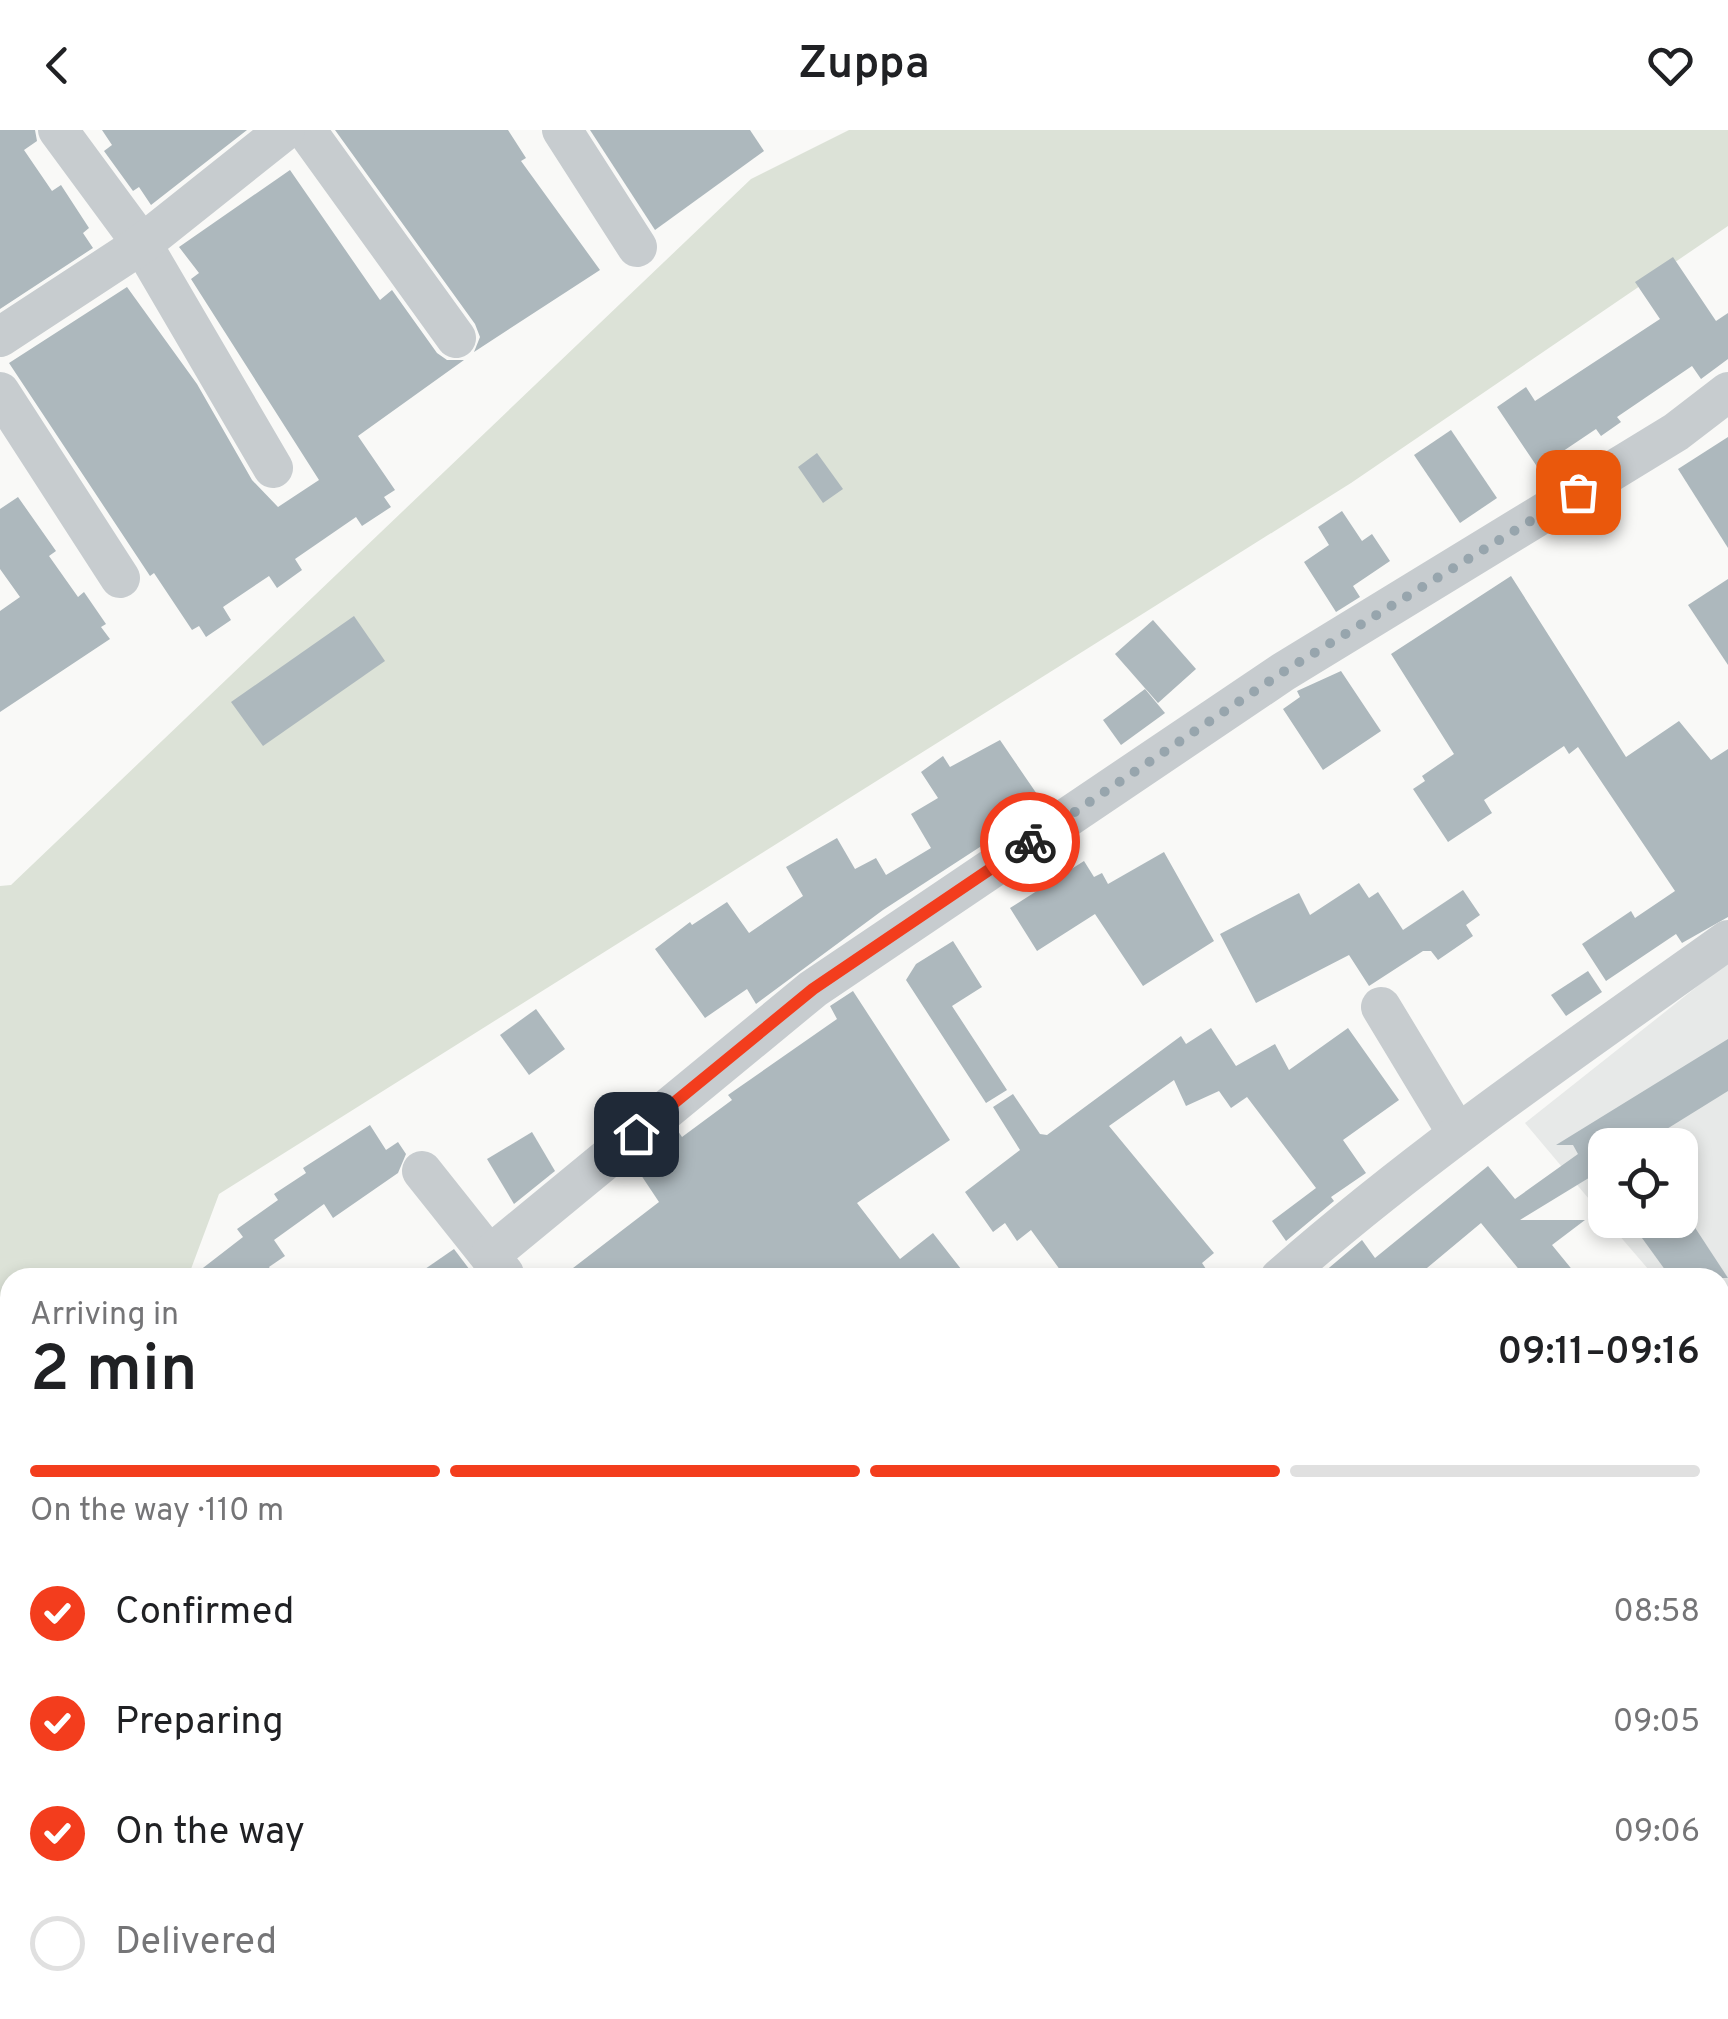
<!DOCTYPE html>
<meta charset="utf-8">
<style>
body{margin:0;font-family:Overpass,sans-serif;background:#f2f2f2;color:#202124;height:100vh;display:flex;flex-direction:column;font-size:38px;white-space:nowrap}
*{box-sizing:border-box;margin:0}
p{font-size:32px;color:#757577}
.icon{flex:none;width:55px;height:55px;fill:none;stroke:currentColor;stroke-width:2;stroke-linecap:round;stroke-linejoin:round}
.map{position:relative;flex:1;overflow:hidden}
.side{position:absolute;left:0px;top:1138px;width:1730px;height:752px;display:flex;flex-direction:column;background:#fff;border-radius:30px 30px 0 0;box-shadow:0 5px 15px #0003}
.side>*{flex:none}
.fabs{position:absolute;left:1588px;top:998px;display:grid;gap:20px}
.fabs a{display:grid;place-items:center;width:110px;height:110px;border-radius:20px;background:#fff;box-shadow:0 5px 15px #0003;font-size:50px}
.pin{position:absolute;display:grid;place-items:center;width:85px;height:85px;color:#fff;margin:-42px;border-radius:20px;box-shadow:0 5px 15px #0006}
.courier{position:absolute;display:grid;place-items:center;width:100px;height:100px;margin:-50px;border:8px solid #f33d1d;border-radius:50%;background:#fff;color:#222;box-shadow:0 2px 12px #0007}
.overview em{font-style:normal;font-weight:600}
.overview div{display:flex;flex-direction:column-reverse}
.overview{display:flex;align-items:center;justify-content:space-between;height:170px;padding:0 30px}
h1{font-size:65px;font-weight:600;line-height:75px}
.bar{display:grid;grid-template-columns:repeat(4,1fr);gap:15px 10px;align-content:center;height:120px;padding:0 30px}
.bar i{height:12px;border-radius:8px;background:#e0e0e0}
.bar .current{background:#f33d1d}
.bar p{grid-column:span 4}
ol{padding:0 30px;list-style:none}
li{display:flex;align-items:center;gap:30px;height:110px}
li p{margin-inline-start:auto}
li .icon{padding:10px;border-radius:50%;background:#f33d1d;color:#fff;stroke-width:4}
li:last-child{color:#757577}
li i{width:55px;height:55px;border:5px solid #e0e0e0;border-radius:50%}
header{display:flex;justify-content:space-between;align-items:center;height:130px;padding:0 30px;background:#fff;font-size:45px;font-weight:600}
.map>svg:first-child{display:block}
</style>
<header><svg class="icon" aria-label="back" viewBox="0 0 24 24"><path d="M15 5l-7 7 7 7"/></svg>Zuppa<svg class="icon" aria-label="heart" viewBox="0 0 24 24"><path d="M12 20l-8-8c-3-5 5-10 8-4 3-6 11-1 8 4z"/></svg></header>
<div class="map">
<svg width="1728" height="1889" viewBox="0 0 1728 1889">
<rect width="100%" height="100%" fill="#f9f9f7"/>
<g fill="#e7e9e8">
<path d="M 1728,832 L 1728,1234 L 1720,1224 L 1720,1148 L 1655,1147 L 1606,1090 L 1680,1090 L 1680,1015 L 1605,1015 L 1605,1088 L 1525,993 Z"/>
<path d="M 314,1880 L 1096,1880 L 1083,1889 L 303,1889 Z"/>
</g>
<path fill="#dce2d7" d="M 849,0 L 1728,0 L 1728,96 L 1351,353 L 219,1064 L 188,1147 L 10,1148 L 10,1480 L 0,1489 L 0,756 L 11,755 L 751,49 Z"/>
<g fill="#adb8bd">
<path d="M 0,0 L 35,0 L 37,11 L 24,20 L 52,61 L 61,55 L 89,98 L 83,103 L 93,118 L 0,179 Z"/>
<path d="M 102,0 L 247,0 L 151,75 L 139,57 L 133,61 L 104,21 L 112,15 Z"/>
<path d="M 335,0 L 508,0 L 526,28 L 521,31 L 600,140 L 474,222 L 480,207 L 475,194 Z"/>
<path d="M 590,0 L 750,0 L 764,21 L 655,100 Z"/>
<path d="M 290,40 L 380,170 L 392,160 L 437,223 L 447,230 L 464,230 L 358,306 L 395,360 L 384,367 L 391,377 L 362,396 L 356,387 L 295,429 L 302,440 L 277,458 L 269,446 L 223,477 L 231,490 L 206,507 L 199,496 L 192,500 L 154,443 L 150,446 L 9,233 L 127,157 L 197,254 L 252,350 L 278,377 L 319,350 L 191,149 L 199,143 L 179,117 Z"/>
<path d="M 1673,127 L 1716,191 L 1728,183 L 1728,229 L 1701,249 L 1692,236 L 1617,287 L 1621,292 L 1601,306 L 1596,299 L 1538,338 L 1497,277 L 1526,257 L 1535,271 L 1660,189 L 1635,152 Z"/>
<path d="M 1451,300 L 1497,368 L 1460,393 L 1414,325 Z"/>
<path d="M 1728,307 L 1728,418 L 1678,339 Z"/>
<path d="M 817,323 L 843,359 L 823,373 L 798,337 Z"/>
<path d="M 18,367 L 56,421 L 49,426 L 78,467 L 84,462 L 106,494 L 101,497 L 110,509 L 0,582 L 0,481 L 20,467 L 0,439 L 0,379 Z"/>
<path d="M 1342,381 L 1362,411 L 1372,404 L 1390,431 L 1353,456 L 1360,467 L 1336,482 L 1304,432 L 1329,415 L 1318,397 Z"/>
<path d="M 1511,446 L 1626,627 L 1679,591 L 1711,630 L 1728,619 L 1728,787 L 1682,813 L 1676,804 L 1606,851 L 1582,814 L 1631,781 L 1635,788 L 1675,761 L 1578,617 L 1569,624 L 1564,616 L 1484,670 L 1492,683 L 1448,712 L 1413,659 L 1425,651 L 1422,646 L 1454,624 L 1391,524 Z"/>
<path d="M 1728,449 L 1728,535 L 1688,475 Z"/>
<path d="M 354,486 L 385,531 L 263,616 L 231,572 Z"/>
<path d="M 1153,490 L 1196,539 L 1158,573 L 1115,524 Z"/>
<path d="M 1341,541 L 1381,601 L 1323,640 L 1283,579 L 1300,567 L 1297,561 Z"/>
<path d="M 1145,559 L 1165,583 L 1121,615 L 1103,590 Z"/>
<path d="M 1000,610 L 1041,670 L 1023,683 L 1026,687 L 883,780 L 756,874 L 747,859 L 705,888 L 655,819 L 690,792 L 692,795 L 727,772 L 749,803 L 803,766 L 786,737 L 837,708 L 855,739 L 876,728 L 886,745 L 931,718 L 911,684 L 938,668 L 921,642 L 943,626 L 950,637 Z"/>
<path d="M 1164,722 L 1214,811 L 1143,856 L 1095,784 L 1037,821 L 1010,778 L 1084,731 L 1094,747 L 1102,743 L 1108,754 Z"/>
<path d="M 1359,753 L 1369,768 L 1378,762 L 1403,800 L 1463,760 L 1480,785 L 1466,795 L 1473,806 L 1438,830 L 1431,821 L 1423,821 L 1369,856 L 1349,825 L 1256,873 L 1220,804 L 1299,763 L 1310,785 Z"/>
<path d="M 953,811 L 982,857 L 952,876 L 1007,960 L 986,973 L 906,850 L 916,834 Z"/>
<path d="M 1588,841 L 1602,862 L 1566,886 L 1551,865 Z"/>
<path d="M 853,861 L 950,1010 L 857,1073 L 900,1129 L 933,1103 L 968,1148 L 560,1148 L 659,1072 L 635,1036 L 678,1001 L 682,1007 L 732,970 L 728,965 L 837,889 L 830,876 Z"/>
<path d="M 536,879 L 565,919 L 529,945 L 500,905 Z"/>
<path d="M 1211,898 L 1236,936 L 1275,914 L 1289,940 L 1348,898 L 1399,970 L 1343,1010 L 1366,1043 L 1331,1067 L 1334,1071 L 1286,1111 L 1272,1091 L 1316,1058 L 1247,967 L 1231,978 L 1219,961 L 1186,976 L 1174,950 L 1109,996 L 1214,1123 L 1202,1133 L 1212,1148 L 1066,1148 L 1031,1100 L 1017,1111 L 1005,1093 L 993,1102 L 965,1062 L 1020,1020 L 993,977 L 1013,964 L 1040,1004 L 1047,1005 L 1181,906 L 1186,914 Z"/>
<path d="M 1728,909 L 1728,961 L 1641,1015 L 1605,1015 L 1605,1068 L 1592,1046 L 1520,1090 L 1585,1090 L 1552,1115 L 1579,1148 L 1526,1148 L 1481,1093 L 1415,1148 L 1317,1148 L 1362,1110 L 1375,1128 L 1488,1036 L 1515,1069 L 1578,1024 L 1573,1015 L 1556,1015 Z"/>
<path d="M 370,995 L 386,1020 L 398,1012 L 406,1024 L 398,1043 L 333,1088 L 324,1074 L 274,1110 L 285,1126 L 269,1137 L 276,1148 L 190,1148 L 243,1107 L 237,1099 L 278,1070 L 274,1064 L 306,1043 L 303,1038 Z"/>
<path d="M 532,1002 L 555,1041 L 514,1074 L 487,1029 Z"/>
<path d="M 1629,1090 L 1690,1090 L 1728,1148 L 1671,1148 Z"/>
<path d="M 454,1119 L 476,1148 L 412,1148 Z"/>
</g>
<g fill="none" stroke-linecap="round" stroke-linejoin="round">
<g stroke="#c7cccf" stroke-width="40">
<path d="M 58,0 L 142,114 L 273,338"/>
<path d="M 306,0 L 456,208"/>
<path d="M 562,0 L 637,117"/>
<path d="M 0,207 L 142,114 L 285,0"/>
<path d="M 0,262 L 120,448"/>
<path d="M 1381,877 L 1457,1003"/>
<path d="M 422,1041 L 504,1144"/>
<path d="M 490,1125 L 813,859 L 1283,542 L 1676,302 L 1728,262"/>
<path d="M 1280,1148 C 1421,1024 1575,919 1728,810"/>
<path d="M 1720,1674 L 1728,1694"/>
<path d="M 940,1880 L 946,1889"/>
<path d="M 1370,1880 L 1375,1889"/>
<path d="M 254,1889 L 264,1880"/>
<path d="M 1678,1889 L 1692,1881"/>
</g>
</g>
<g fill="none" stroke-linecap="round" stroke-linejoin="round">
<path stroke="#97a5ad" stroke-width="10" stroke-dasharray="0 18" d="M 1030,712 L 1283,542 L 1578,362"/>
<path stroke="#f33d1d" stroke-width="12" d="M 636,1004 L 813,859 L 1030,712"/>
</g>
</svg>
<div class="fabs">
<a><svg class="icon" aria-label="locate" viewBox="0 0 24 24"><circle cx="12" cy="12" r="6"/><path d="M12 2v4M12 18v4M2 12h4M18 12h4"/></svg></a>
</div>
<div class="pin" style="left:1578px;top:362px;background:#ea580c"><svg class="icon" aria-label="bag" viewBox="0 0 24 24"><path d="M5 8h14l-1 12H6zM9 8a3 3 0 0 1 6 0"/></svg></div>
<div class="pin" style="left:636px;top:1004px;background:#1f2937"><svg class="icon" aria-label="home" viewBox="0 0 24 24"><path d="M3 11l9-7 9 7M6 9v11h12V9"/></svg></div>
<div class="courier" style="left:1030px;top:712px"><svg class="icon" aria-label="bike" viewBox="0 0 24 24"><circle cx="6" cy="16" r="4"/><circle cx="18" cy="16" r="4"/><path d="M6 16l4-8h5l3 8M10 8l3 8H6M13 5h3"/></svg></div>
<section class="side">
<div class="overview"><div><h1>2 min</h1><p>Arriving in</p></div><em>09:11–09:16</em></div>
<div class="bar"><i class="current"></i><i class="current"></i><i class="current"></i><i></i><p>On the way · 110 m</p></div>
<ol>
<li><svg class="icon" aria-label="check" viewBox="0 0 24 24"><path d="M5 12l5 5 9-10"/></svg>Confirmed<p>08:58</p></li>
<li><svg class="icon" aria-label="check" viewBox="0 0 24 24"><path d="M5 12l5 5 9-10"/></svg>Preparing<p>09:05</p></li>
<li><svg class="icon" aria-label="check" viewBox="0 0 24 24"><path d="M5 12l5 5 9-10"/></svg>On the way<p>09:06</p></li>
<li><i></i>Delivered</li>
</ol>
</section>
</div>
